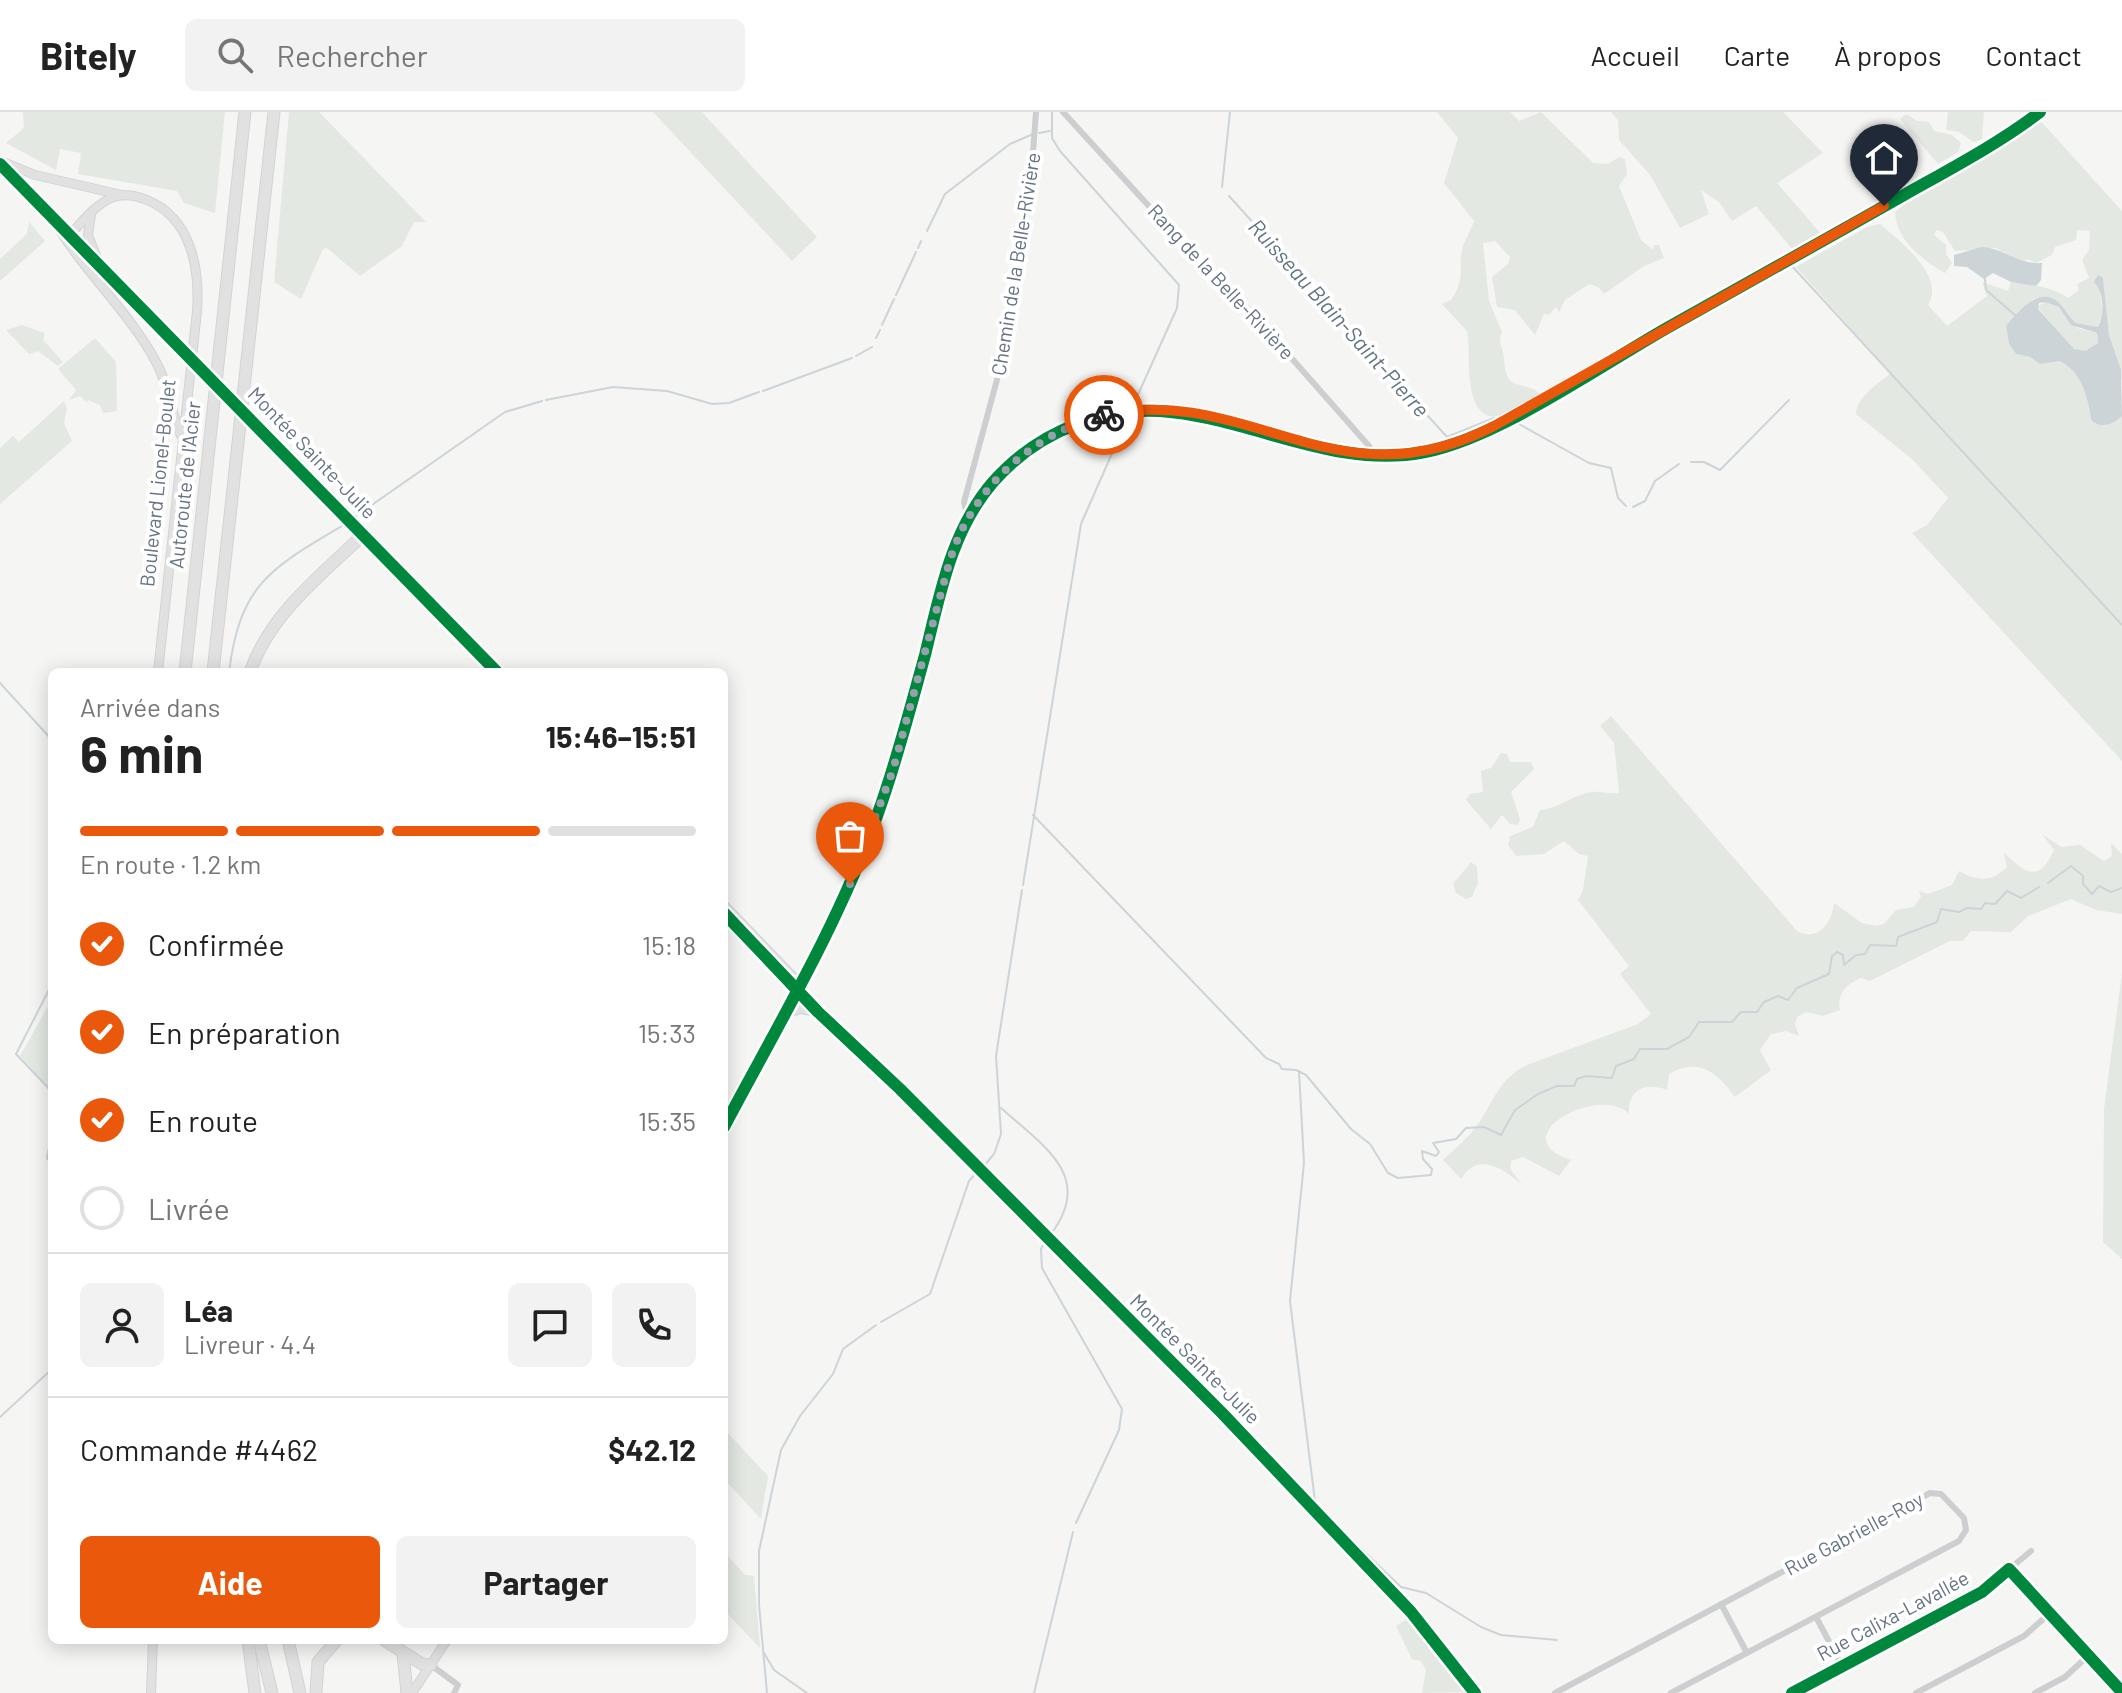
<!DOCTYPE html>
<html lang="fr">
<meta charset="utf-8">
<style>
body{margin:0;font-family:Barlow,sans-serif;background:#f2f2f2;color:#222;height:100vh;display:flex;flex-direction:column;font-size:30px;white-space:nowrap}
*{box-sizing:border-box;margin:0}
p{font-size:26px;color:#767676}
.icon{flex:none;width:44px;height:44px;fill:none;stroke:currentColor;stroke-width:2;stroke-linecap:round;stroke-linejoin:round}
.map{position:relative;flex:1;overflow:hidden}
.drawer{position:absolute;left:48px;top:556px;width:680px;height:976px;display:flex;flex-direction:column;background:#fff;border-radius:12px;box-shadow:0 4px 20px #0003}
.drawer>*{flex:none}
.pin{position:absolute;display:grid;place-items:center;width:68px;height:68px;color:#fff;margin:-82px -34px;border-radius:50% 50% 50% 0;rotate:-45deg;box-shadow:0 0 8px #0007}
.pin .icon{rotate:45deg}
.courier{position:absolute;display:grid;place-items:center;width:80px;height:80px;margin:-40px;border:6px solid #ea580c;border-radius:50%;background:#fff;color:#222;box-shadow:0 2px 10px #0007}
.head em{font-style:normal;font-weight:700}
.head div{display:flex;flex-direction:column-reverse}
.head{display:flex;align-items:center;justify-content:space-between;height:136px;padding:0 32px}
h1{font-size:52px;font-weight:700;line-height:60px}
.bar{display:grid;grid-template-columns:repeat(4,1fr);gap:12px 8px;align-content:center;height:96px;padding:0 32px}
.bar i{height:10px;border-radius:6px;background:#e0e0e0}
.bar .on{background:#ea580c}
.bar p{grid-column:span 4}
.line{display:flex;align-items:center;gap:20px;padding:0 32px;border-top:2px solid #e0e0e0}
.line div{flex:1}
.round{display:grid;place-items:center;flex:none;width:84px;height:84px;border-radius:12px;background:#f2f2f2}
ol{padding:0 32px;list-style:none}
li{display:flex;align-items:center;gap:24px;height:88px}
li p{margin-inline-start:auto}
li .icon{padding:8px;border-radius:50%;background:#ea580c;color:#fff;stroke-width:4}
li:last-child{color:#767676}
li i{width:44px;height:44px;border:4px solid #e0e0e0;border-radius:50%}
.cta{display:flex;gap:16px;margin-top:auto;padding:16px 32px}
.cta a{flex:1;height:92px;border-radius:12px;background:#ea580c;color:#fff;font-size:32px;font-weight:700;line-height:92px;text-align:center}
.cta a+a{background:#f2f2f2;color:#222}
header{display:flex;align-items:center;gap:48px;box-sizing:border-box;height:112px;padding:0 40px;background:#fff;border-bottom:2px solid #e0e0e0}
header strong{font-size:38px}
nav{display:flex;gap:44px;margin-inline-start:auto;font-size:28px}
.search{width:560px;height:72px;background:#f2f2f2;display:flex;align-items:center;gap:20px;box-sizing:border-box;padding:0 28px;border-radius:12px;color:#767676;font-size:30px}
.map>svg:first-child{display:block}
</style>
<header>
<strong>Bitely</strong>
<div class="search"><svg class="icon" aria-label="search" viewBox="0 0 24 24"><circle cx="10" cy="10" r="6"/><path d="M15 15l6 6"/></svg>Rechercher</div>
<nav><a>Accueil</a><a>Carte</a><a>À propos</a><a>Contact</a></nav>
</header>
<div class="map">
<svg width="2122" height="1581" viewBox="0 0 2122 1581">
<rect width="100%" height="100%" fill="#f5f5f4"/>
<g fill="#e4e8e2">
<path d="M 23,0 L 225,0 L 215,101 L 184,91 L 177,79 L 78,62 L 81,41 L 60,37 L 56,58 L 6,31 L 24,16 Z"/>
<path d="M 289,0 L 319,0 L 426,110 L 414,110 L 402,134 L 360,164 L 327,136 L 323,137 L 301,187 L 274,170 Z"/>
<path d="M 653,0 L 702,0 L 817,125 L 792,149 Z"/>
<path d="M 1437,0 L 1510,0 L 1519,9 L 1541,0 L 1593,51 L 1608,52 L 1619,45 L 1625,47 L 1627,62 L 1619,74 L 1641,128 L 1653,138 L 1654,133 L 1659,133 L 1664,146 L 1644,154 L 1604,182 L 1598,175 L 1589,172 L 1565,188 L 1559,200 L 1556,195 L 1549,203 L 1544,202 L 1535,223 L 1515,198 L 1497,195 L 1492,165 L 1509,151 L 1510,145 L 1495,129 L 1483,131 L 1489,189 L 1502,220 C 1497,230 1503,236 1504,246 C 1506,283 1522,266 1542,283 C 1530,289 1516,301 1503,304 C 1460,313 1472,243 1467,219 L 1442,192 L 1451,188 C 1466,165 1458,160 1462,139 C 1463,130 1471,119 1474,109 L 1444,71 L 1458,26 Z"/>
<path d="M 1611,0 L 1783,0 L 1823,41 L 1777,71 L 1822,123 L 1793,138 L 1756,94 L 1732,109 L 1719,90 L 1701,78 L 1709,102 L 1680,116 L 1650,63 L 1619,28 L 1618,8 Z"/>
<path d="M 1948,0 L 1984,0 L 1982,27 L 1974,30 L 1959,20 L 1946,18 Z"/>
<path d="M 1906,2 L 1917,9 L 1929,10 L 1934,19 L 1952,23 L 1961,31 L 1958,40 L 1938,52 L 1900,7 Z"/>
<path d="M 2038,6 L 2122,99 L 2122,269 L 2109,223 L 2103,166 L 2095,172 L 2099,175 L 2103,200 L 2098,215 L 2076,211 L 2061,193 L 2046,185 L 2032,188 L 2006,214 L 2009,232 L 2016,242 L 2030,245 L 2040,252 L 2060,249 C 2083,262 2087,283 2091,307 L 2103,313 L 2122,304 L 2122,649 L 1912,421 L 1927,413 L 1948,386 L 1913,348 L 1856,302 C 1857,284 1878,272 1891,261 L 1796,155 L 1867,115 L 1880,112 C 1900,129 1946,164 1928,193 L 1947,214 L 1987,184 L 1982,170 L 2008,179 L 2011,170 C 2031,173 2051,174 2068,186 L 2079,178 L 2077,172 L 2089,166 L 2082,148 L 2089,138 L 2090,119 L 2077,118 L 2076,128 L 2055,135 L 2052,143 L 2036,151 L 2028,147 L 2023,150 L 1995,136 L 1955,139 L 1943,120 L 1936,118 L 1934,123 L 1946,133 L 1946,142 L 1952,151 L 1945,161 C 1921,147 1896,128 1895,100 L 1912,86 Z"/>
<path d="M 29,110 L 45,129 L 0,169 L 0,147 L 27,122 Z"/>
<path d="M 2045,190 L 2059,195 L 2077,216 L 2097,221 L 2098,231 L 2085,239 L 2074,238 L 2037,195 Z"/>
<path d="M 22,213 L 45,221 L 43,228 L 63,250 L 58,254 L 38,239 L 29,242 L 6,218 Z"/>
<path d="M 95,226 L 116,250 L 117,299 L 103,301 L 100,293 L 88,288 L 87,291 L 80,284 L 69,288 L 76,278 L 58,257 Z"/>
<path d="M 64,289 L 67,297 L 64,311 L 72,329 L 0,392 L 0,336 L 13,324 L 19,330 Z"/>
<path d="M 1611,604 L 1797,819 C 1818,830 1832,811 1834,791 L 1862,811 L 1877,814 L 1884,812 L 1896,798 L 1914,795 L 1921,785 L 1919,779 L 1928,782 L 1952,773 L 1959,759 C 1977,769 1992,771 2007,755 L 2004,741 C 2026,761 2039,772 2054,738 L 2042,722 L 2061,735 L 2080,733 L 2104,749 L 2112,744 L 2111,731 L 2122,742 L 2122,802 L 2096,798 L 2071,787 L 2028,804 L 2011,820 L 1971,819 L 1963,829 L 1950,829 L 1870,869 L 1861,866 C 1847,872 1836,882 1840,898 L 1823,904 L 1806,900 L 1797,905 L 1795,912 L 1799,924 L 1786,919 L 1771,922 L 1760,938 L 1771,958 L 1735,985 C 1717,960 1698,945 1669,962 L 1667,978 C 1645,970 1628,977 1629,1002 C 1600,971 1500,1025 1571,1048 L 1559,1064 L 1523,1045 L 1511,1049 L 1510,1056 L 1522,1073 C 1504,1057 1478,1038 1461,1067 L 1443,1048 C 1456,1036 1469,1025 1479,1011 C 1493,989 1501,965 1527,953 L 1638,912 L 1651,902 L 1620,862 L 1629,854 L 1578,788 L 1583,778 L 1588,744 L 1579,742 L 1564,729 L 1544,742 L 1516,744 L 1508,733 L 1510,724 L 1533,715 L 1540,698 C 1561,697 1578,678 1599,680 C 1605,680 1611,682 1619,681 L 1614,631 L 1600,614 Z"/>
<path d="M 1501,641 L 1507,642 L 1510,650 L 1531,650 L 1534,657 L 1511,680 L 1520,707 L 1518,713 L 1510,712 L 1502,703 L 1491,717 L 1466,688 L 1470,682 L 1483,680 L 1481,659 L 1491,656 Z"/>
<path d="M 1471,750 L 1477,755 L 1478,771 L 1472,785 L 1466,787 L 1456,781 L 1453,772 Z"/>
<path d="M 2122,861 L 2122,1147 L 2103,1130 L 2104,997 Z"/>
<path d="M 52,887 L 52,980 L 20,944 Z"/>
<path d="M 724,1317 L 768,1364 L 761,1407 L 724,1367 Z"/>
<path d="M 724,1440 L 745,1463 L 754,1464 L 760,1536 L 724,1498 Z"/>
<path d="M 1410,1505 L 1469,1580 L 1422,1581 L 1426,1558 L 1421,1549 L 1412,1547 L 1396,1514 Z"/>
</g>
<g fill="#cdd4d7" fill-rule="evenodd">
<path d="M 1981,135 C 2004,136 2019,153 2042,151 L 2041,168 L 2036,174 L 2011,170 L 1993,161 L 1984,167 L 1967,155 L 1954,154 L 1954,143 Z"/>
<path d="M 2098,163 L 2103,166 L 2109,223 L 2121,258 L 2122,304 C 2114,312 2099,318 2091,307 C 2087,283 2082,261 2060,249 L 2040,252 L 2030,245 L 2016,242 L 2009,232 L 2006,214 C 2016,202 2039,173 2058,190 C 2065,196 2069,205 2076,211 L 2098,215 C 2105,202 2104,181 2094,170 ZM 2045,190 L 2059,195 L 2071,213 L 2097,221 L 2098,231 L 2085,239 L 2074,237 L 2038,197 L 2039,191 Z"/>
</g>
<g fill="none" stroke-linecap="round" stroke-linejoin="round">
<g stroke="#cdd4d7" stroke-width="2">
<path d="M 1052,0 L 1052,26 L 1060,39 L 1179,173 L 1177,196 L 1132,296"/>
<path d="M 1039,21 L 1050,19"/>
<path d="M 1222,75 L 1230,0"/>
<path d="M 1229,84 L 1447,325 L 1494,306"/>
<path d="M 927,119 L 945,82 L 1010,32 L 1031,23"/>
<path d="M 918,136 L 921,129"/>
<path d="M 1791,153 L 2122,513"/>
<path d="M 1985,167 L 1986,178 L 2015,203"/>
<path d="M 896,183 L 916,140"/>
<path d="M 882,213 L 894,187"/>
<path d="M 876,226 L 880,218"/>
<path d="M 856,244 L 872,235"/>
<path d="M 763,279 L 852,246"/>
<path d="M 546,288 L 613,275 L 667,279 L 712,292 L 729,291 L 759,280"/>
<path d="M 1519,312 L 1589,351 L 1611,356 L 1618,386 L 1626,394"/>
<path d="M 1691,350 L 1704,350 L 1720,358 L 1789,288"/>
<path d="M 1633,395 L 1645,389 L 1655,369 L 1679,352"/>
<path d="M 356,404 L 505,300 L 542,289"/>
<path d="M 229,560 C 240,472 271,456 342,414"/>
<path d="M 0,571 L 52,628"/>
<path d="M 1033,703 L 1266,946 L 1279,952 L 1282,957 L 1296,958 L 1306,963 L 1351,1017 L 1370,1032 L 1388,1061 L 1398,1066 L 1431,1063 L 1432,1057 L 1423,1047 L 1422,1039 L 1436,1044 L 1439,1040 L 1433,1031 L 1456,1027 L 1466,1016 L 1484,1015 L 1501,1023 L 1515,998 L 1538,982 L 1557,974 L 1574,974 L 1577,967 L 1586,964 L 1612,966 L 1616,954 L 1634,947 L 1640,937 L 1667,937 L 1689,925 L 1699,910 L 1732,910 L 1741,900 L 1757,900 L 1764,890 L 1778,884 L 1788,888 L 1797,876 L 1829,862 L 1832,844 L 1837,840 L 1843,843 L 1844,853 L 1856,843 L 1865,842 L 1870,833 L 1896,834 L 1898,825 L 1937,810 L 1941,797 L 1959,800 L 1967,796 L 1981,797 L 1985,791 L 1995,792 L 2007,779 L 2021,786 L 2039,775"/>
<path d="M 2048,771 L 2071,754 L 2083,764 L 2083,772 L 2092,782 L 2099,774 L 2111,780 L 2122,776"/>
<path d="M 1023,773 L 1081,412 L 1128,305"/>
<path d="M 52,872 L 16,942 L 52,980"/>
<path d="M 1299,959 L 1304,1051 L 1290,1189 L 1315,1389"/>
<path d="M 1001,996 C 1043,1034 1095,1064 1051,1122"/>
<path d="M 52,1021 L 47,1046 L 52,1052"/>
<path d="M 982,1056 L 994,1042 L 1001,1022 L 996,944 L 1022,778"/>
<path d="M 1047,1127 L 1041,1137 L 1042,1156 L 1122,1297 L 1119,1318 L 1076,1411"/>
<path d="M 881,1210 L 930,1182 L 969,1069 L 977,1060"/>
<path d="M 0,1305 L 52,1257"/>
<path d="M 1319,1393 L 1323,1397"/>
<path d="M 1328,1403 L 1343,1419"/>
<path d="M 1348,1424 L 1401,1475 L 1426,1481 L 1481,1515 L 1501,1523 L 1557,1528"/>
<path d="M 764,1541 L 774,1558 L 807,1581"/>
<path d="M 767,1581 L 759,1492 L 759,1439 L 781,1338 L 800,1304 L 833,1262 L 843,1237 L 876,1213"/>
<path d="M 1034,1581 L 1073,1420"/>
</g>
<defs>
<g id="secondary">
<path d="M 1,49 L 35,63 L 122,83"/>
<path d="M 0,52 L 55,109"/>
<path d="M 91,102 L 88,123 L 97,146"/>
<path d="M 53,107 C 82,158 127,197 155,248 C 169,273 171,299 181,324"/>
<path d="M 68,121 L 177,230"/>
<path d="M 70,123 C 82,110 95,93 111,86 C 123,81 135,83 147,88 C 191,106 200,156 197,199 L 158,560"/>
<path d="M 257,312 L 497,560"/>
<path d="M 724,793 L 801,873"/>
<path d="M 724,801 L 818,900 L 900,977 L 1222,1301 L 1411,1500 L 1475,1581"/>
<path d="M 783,902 L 801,897 L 818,900"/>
<path d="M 724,1015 C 778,913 838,813 877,704 C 896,652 910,597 925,543 C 940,482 951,419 993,370 C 1016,344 1045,324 1077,312 C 1197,264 1305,364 1425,340 C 1498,326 1600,254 1667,216 C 1745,172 1825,128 1904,83 C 1950,57 1998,32 2040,0"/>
<path d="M 151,1581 L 153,1528"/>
<path d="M 412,1581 L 447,1528"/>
</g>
<g id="highway">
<path d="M 185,560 L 245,0"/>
<path d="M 213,560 L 274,0"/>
<path d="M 250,560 C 270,502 321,463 364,422"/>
<path d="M 248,1528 L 255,1581"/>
<path d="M 259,1528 L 272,1581"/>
<path d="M 288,1528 L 300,1581"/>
<path d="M 384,1528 L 422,1552 L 431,1553"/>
<path d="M 403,1541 L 407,1581"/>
<path d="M 316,1581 L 318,1550 L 337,1528"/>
</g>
</defs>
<use href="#secondary" stroke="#d2d3d4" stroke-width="10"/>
<use href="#highway" stroke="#d2d3d3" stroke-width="13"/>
<g stroke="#cdcecf" stroke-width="6">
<path d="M 1063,0 L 1210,161 L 1249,198 L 1369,334 L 1373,344"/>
<path d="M 968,406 L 964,390 L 1005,238 L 1030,80 L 1036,0"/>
<path d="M 2009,1457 L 2122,1580"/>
<path d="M 1721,1492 L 1747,1541"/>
<path d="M 1816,1505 L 1842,1554"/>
<path d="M 431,1553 L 458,1573 L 454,1581"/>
<path d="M 1555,1581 L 1930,1381 L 1941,1382 L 1964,1406 L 1966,1418 L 1959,1429 L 1671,1581"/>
<path d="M 1792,1581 L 1982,1480 L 2031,1439"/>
<path d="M 1916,1581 L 2024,1524 L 2050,1501"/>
<path d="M 2035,1581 L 2065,1565 L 2089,1543"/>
</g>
<use href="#secondary" stroke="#e1e1e2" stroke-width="8"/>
<use href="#highway" stroke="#e1e1e2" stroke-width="11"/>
<defs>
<path id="secondary-bridge" d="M 177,230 L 257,312"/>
</defs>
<use href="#secondary-bridge" stroke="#d2d3d4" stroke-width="10" stroke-linecap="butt"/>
<use href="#secondary-bridge" stroke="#e1e1e2" stroke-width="8"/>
<defs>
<g id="cycleway">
<path d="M 0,52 L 497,560"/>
<path d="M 724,801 L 818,900 L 900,977 L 1222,1301 L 1411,1500 L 1475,1581"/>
<path d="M 724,1015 C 778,913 838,813 877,704 C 896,652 910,597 925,543 C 940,482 951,419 993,370 C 1016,344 1045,324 1077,312 C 1197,264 1305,364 1425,340 C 1498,326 1600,254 1667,216 C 1745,172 1825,128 1904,83 C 1950,57 1998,32 2040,0"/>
<path d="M 1792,1581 L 1982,1480 L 2009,1457 L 2122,1580"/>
</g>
</defs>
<use href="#cycleway" stroke="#fff" stroke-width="17"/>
<use href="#cycleway" stroke="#00873e" stroke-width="12"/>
</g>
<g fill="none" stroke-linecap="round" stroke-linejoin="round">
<path stroke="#97a0ab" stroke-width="8" stroke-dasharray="0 14.4" d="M 850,772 L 893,658 L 950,448 C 972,377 1031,322 1104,303"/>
<path stroke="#ea580c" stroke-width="10" d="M 1104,303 C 1250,271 1336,396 1494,314 L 1884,94"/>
</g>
<g text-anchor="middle" stroke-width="8" stroke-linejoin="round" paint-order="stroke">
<g font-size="20" fill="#657384" stroke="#fff">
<text transform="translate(1016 152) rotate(-81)" y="7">Chemin de la Belle-Rivière</text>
<text transform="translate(1221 170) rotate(47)" y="7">Rang de la Belle-Rivière</text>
<text transform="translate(312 341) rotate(46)" y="7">Montée Sainte-Julie</text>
<text transform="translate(158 371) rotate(-84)" y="7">Boulevard Lionel-Boulet</text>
<text transform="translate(185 373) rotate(-84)" y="7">Autoroute de l'Acier</text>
<text transform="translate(1195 1247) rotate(45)" y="7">Montée Sainte-Julie</text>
<text transform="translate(1854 1422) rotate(-28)" y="7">Rue Gabrielle-Roy</text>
<text transform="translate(1893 1504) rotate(-28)" y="7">Rue Calixa-Lavallée</text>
</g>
<g font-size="22" font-style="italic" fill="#617580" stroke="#fff">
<text transform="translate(1339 206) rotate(48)" y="8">Ruisseau Blain-Saint-Pierre</text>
</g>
</g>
</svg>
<div class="pin" style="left:850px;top:772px;background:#ea580c"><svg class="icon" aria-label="bag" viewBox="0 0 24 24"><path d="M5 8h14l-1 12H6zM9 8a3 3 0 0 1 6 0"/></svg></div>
<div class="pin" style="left:1884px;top:94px;background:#1f2937"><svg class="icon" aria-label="home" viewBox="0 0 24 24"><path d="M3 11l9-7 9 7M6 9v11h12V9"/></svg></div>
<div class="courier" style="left:1104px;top:303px"><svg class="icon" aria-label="bike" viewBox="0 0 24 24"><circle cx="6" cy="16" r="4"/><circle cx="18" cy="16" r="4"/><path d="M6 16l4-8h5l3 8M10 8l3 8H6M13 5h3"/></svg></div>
<section class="drawer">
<div class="head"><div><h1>6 min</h1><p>Arrivée dans</p></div><em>15:46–15:51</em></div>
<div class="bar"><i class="on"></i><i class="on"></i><i class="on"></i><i></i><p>En route · 1.2 km</p></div>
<ol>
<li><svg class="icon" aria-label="check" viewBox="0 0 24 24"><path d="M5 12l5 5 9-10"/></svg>Confirmée<p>15:18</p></li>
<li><svg class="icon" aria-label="check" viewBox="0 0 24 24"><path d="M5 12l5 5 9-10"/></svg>En préparation<p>15:33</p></li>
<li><svg class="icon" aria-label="check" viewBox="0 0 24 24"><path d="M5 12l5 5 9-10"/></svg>En route<p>15:35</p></li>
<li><i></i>Livrée</li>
</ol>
<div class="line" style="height:144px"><a class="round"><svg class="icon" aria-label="person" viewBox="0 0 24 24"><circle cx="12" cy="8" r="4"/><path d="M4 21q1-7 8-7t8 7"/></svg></a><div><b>Léa</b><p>Livreur · 4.4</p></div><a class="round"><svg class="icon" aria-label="chat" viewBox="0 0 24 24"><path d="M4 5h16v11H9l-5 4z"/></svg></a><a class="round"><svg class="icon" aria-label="phone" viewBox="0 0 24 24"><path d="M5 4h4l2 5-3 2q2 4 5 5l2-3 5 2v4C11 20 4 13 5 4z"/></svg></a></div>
<div class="line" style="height:104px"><div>Commande #4462</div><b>$42.12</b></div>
<div class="cta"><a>Aide</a><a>Partager</a></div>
</section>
</div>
